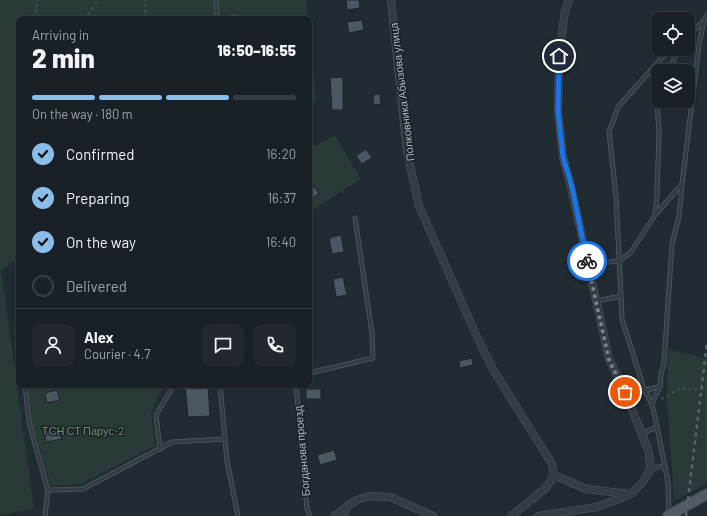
<!DOCTYPE html>
<meta charset="utf-8">
<style>
body{margin:0;font-family:Barlow,sans-serif;background:#22282e;color:#f1f3f6;height:100vh;display:flex;flex-direction:column;font-size:15px;white-space:nowrap}
*{box-sizing:border-box;margin:0}
p{font-size:13px;color:#9fa3a7}
.icon{flex:none;width:22px;height:22px;fill:none;stroke:currentColor;stroke-width:2;stroke-linecap:round;stroke-linejoin:round}
.map{position:relative;flex:1;overflow:hidden}
.side{position:absolute;left:16px;top:16px;width:296px;height:372px;display:flex;flex-direction:column;background:#192026;border-radius:8px;box-shadow:0 1px 3px #0004,0 0 0 1px #373e43}
.side>*{flex:none}
.fabs{position:absolute;left:651px;top:12px;display:grid;gap:8px}
.fabs a{display:grid;place-items:center;width:44px;height:44px;border-radius:8px;background:#192026;box-shadow:0 1px 3px #0004,0 0 0 1px #373e43;font-size:20px}
.pin{position:absolute;display:grid;place-items:center;width:34px;height:34px;color:#fff;margin:-17px;border:2px solid #fff;border-radius:50%;box-shadow:0 1px 4px #0007}
.courier{position:absolute;display:grid;place-items:center;width:40px;height:40px;margin:-20px;border:3px solid #1a73e8;border-radius:50%;background:#fff;color:#222;box-shadow:0 1px 5px #0007}
.overview em{font-style:normal;font-weight:800}
.overview div{display:flex;flex-direction:column-reverse}
.overview{display:flex;align-items:center;justify-content:space-between;height:68px;padding:0 16px}
h1{font-size:26px;font-weight:800;line-height:30px}
.bar{display:grid;grid-template-columns:repeat(4,1fr);gap:6px 4px;align-content:center;height:48px;padding:0 16px}
.bar i{height:5px;border-radius:3px;background:#373e43}
.bar .on{background:#8abee9}
.bar p{grid-column:span 4}
.line{display:flex;align-items:center;gap:10px;padding:0 16px;border-top:1px solid #373e43}
.line div{flex:1}
.round{display:grid;place-items:center;flex:none;width:42px;height:42px;border-radius:8px;background:#22282e}
ol{padding:0 16px;list-style:none}
li{display:flex;align-items:center;gap:12px;height:44px}
li p{margin-inline-start:auto}
li .icon{padding:4px;border-radius:50%;background:#8abee9;color:#111;stroke-width:4}
li:last-child{color:#9fa3a7}
li i{width:22px;height:22px;border:2px solid #373e43;border-radius:50%}
.map>svg:first-child{display:block}
</style>
<div class="map">
<svg width="707" height="516" viewBox="0 0 707 516">
<rect width="100%" height="100%" fill="#212b32"/>
<g fill="#293b38">
<path d="M 0,0 L 306,0 L 308,19 L 19,19 L 19,258 L 1,270 L 34,509 L 0,515 Z"/>
<path d="M 309,27 L 316,101 L 309,104 Z"/>
<path d="M 335,136 L 361,179 L 309,212 L 309,148 Z"/>
<path d="M 668,349 L 707,359 L 707,483 L 674,501 L 667,398 Z"/>
<path d="M 28,385 L 164,385 L 151,412 L 155,446 L 81,484 L 51,486 L 31,419 Z"/>
</g>
<g fill="#4c5861" stroke="#1c242a">
<path d="M 346,0 L 359,0 L 360,8 L 347,10 Z"/>
<path d="M 237,13 L 237,19 L 220,19 L 220,15 Z"/>
<path d="M 362,20 L 364,30 L 349,33 L 347,22 Z"/>
<path d="M 343,77 L 343,110 L 332,110 L 330,78 Z"/>
<path d="M 380,94 L 381,104 L 374,105 L 373,95 Z"/>
<path d="M 366,149 L 372,158 L 362,164 L 356,156 Z"/>
<path d="M 312,185 L 319,193 L 309,202 L 309,187 Z"/>
<path d="M 341,235 L 344,252 L 332,254 L 329,238 Z"/>
<path d="M 343,277 L 347,295 L 336,297 L 333,279 Z"/>
<path d="M 472,358 L 473,365 L 460,368 L 459,361 Z"/>
<path d="M 185,385 L 208,385 L 210,416 L 188,417 Z"/>
<rect x="306" y="389" width="15" height="10"/>
<path d="M 57,390 L 60,400 L 47,403 L 45,393 Z"/>
<path d="M 59,429 L 62,439 L 46,442 L 44,433 Z"/>
<path d="M 334,450 L 337,460 L 320,465 L 317,455 Z"/>
</g>
<g fill="none" stroke-linecap="round" stroke-linejoin="round">
<defs>
<g id="lane">
<path d="M 216,0 L 217,19"/>
<path d="M 688,35 L 704,21"/>
<path d="M 668,71 L 679,49"/>
<path d="M 655,215 L 682,184 L 699,45 L 704,20 L 707,15"/>
<path d="M 588,264 L 619,261 L 631,252 L 655,215 L 657,195 L 659,133 L 657,102 L 658,95"/>
<path d="M 621,296 L 616,196 L 609,132 L 618,107 L 660,60 L 672,49"/>
<path d="M 596,301 L 621,296 L 622,319 L 644,389 L 652,404 L 657,427 L 641,434"/>
<path d="M 309,373 L 373,358 L 372,333 L 355,218"/>
<path d="M 25,385 L 29,422 L 48,490 L 45,516"/>
<path d="M 220,385 L 227,461 L 238,516"/>
<path d="M 296,385 L 307,509 L 310,516"/>
<path d="M 625,392 C 636,390 651,391 660,386"/>
<path d="M 652,404 L 660,386 L 661,374 L 664,363 L 672,244 L 679,217 L 682,184"/>
<path d="M 657,427 L 665,467"/>
<path d="M 160,449 L 156,415 L 174,385"/>
<path d="M 650,470 L 658,467 L 665,467 L 668,483 L 669,515"/>
<path d="M 48,490 L 83,489 L 172,442 L 225,439"/>
</g>
<g id="street">
<path d="M 391,0 L 407,151 L 419,206 L 478,339 L 494,371 L 552,464 L 554,475 L 546,488 L 511,516"/>
<path d="M 554,475 L 586,489 L 629,494"/>
<path d="M 335,516 L 347,507"/>
<path d="M 343,516 L 347,506 L 357,500 L 370,496 L 390,497 L 433,516"/>
<path d="M 538,516 L 597,507 L 631,494 L 642,483 L 650,470 L 649,452 L 625,392 L 609,359 L 571,187 L 563,157 L 558,111 L 559,56 L 565,11 L 569,0"/>
</g>
<path id="primary" d="M 668,516 L 707,494"/>
</defs>
<use href="#lane" stroke="#525b61" stroke-width="5"/>
<use href="#street" stroke="#525b61" stroke-width="8"/>
<use href="#primary" stroke="#3e464d" stroke-width="12"/>
<g stroke="#465757" stroke-width="1.5" stroke-dasharray="3 3" stroke-linecap="butt">
<path d="M 36,19 L 37,0"/>
<path d="M 84,19 L 99,0"/>
<path d="M 145,19 L 146,0"/>
<path d="M 201,19 L 211,15"/>
<path d="M 661,399 L 679,389 L 707,389"/>
</g>
<use href="#lane" stroke="#343d43" stroke-width="3.5"/>
<use href="#street" stroke="#343d43" stroke-width="7"/>
<use href="#primary" stroke="#525c63" stroke-width="10"/>
<path stroke="#59646c" stroke-width="2.5" stroke-dasharray="4 4" stroke-linecap="butt" d="M 686,516 L 707,342"/>
</g>
<g fill="none" stroke-linecap="round" stroke-linejoin="round">
<path stroke="#7d878e" stroke-width="4" stroke-dasharray="0 7.2" d="M 587,261 L 609,360 L 625,392"/>
<path stroke="#1a73e8" stroke-width="5" d="M 559,56 L 558,111 L 563,157 L 572,187 L 587,261"/>
</g>
<g text-anchor="middle" stroke-width="3" stroke-linejoin="round" paint-order="stroke">
<g font-size="11" fill="#aeb8c0" stroke="#1a2228">
<text transform="translate(402 92) rotate(-97)" y="4">Полковника Абызова улица</text>
<text transform="translate(302 451) rotate(-95)" y="4">Богданова проезд</text>
</g>
<g font-size="11" fill="#709373" stroke="#1a2228">
<text x="83" y="435">ТСН СТ Парус-2</text>
</g>
</g>
</svg>
<div class="fabs">
<a><svg class="icon" aria-label="locate" viewBox="0 0 24 24"><circle cx="12" cy="12" r="6"/><path d="M12 2v4M12 18v4M2 12h4M18 12h4"/></svg></a>
<a><svg class="icon" aria-label="layers" viewBox="0 0 24 24"><path d="M12 4l9 5-9 5-9-5zM3 14l9 5 9-5"/></svg></a>
</div>
<div class="pin" style="left:625px;top:392px;background:#ea580c"><svg class="icon" aria-label="bag" viewBox="0 0 24 24"><path d="M5 8h14l-1 12H6zM9 8a3 3 0 0 1 6 0"/></svg></div>
<div class="pin" style="left:559px;top:56px;background:#1f2937"><svg class="icon" aria-label="home" viewBox="0 0 24 24"><path d="M3 11l9-7 9 7M6 9v11h12V9"/></svg></div>
<div class="courier" style="left:587px;top:261px"><svg class="icon" aria-label="bike" viewBox="0 0 24 24"><circle cx="6" cy="16" r="4"/><circle cx="18" cy="16" r="4"/><path d="M6 16l4-8h5l3 8M10 8l3 8H6M13 5h3"/></svg></div>
<section class="side">
<div class="overview"><div><h1>2 min</h1><p>Arriving in</p></div><em>16:50–16:55</em></div>
<div class="bar"><i class="on"></i><i class="on"></i><i class="on"></i><i></i><p>On the way · 180 m</p></div>
<ol>
<li><svg class="icon" aria-label="check" viewBox="0 0 24 24"><path d="M5 12l5 5 9-10"/></svg>Confirmed<p>16:20</p></li>
<li><svg class="icon" aria-label="check" viewBox="0 0 24 24"><path d="M5 12l5 5 9-10"/></svg>Preparing<p>16:37</p></li>
<li><svg class="icon" aria-label="check" viewBox="0 0 24 24"><path d="M5 12l5 5 9-10"/></svg>On the way<p>16:40</p></li>
<li><i></i>Delivered</li>
</ol>
<div class="line" style="height:72px"><a class="round"><svg class="icon" aria-label="person" viewBox="0 0 24 24"><circle cx="12" cy="8" r="4"/><path d="M4 21q1-7 8-7t8 7"/></svg></a><div><b>Alex</b><p>Courier · 4.7</p></div><a class="round"><svg class="icon" aria-label="chat" viewBox="0 0 24 24"><path d="M4 5h16v11H9l-5 4z"/></svg></a><a class="round"><svg class="icon" aria-label="phone" viewBox="0 0 24 24"><path d="M5 4h4l2 5-3 2q2 4 5 5l2-3 5 2v4C11 20 4 13 5 4z"/></svg></a></div>
</section>
</div>
